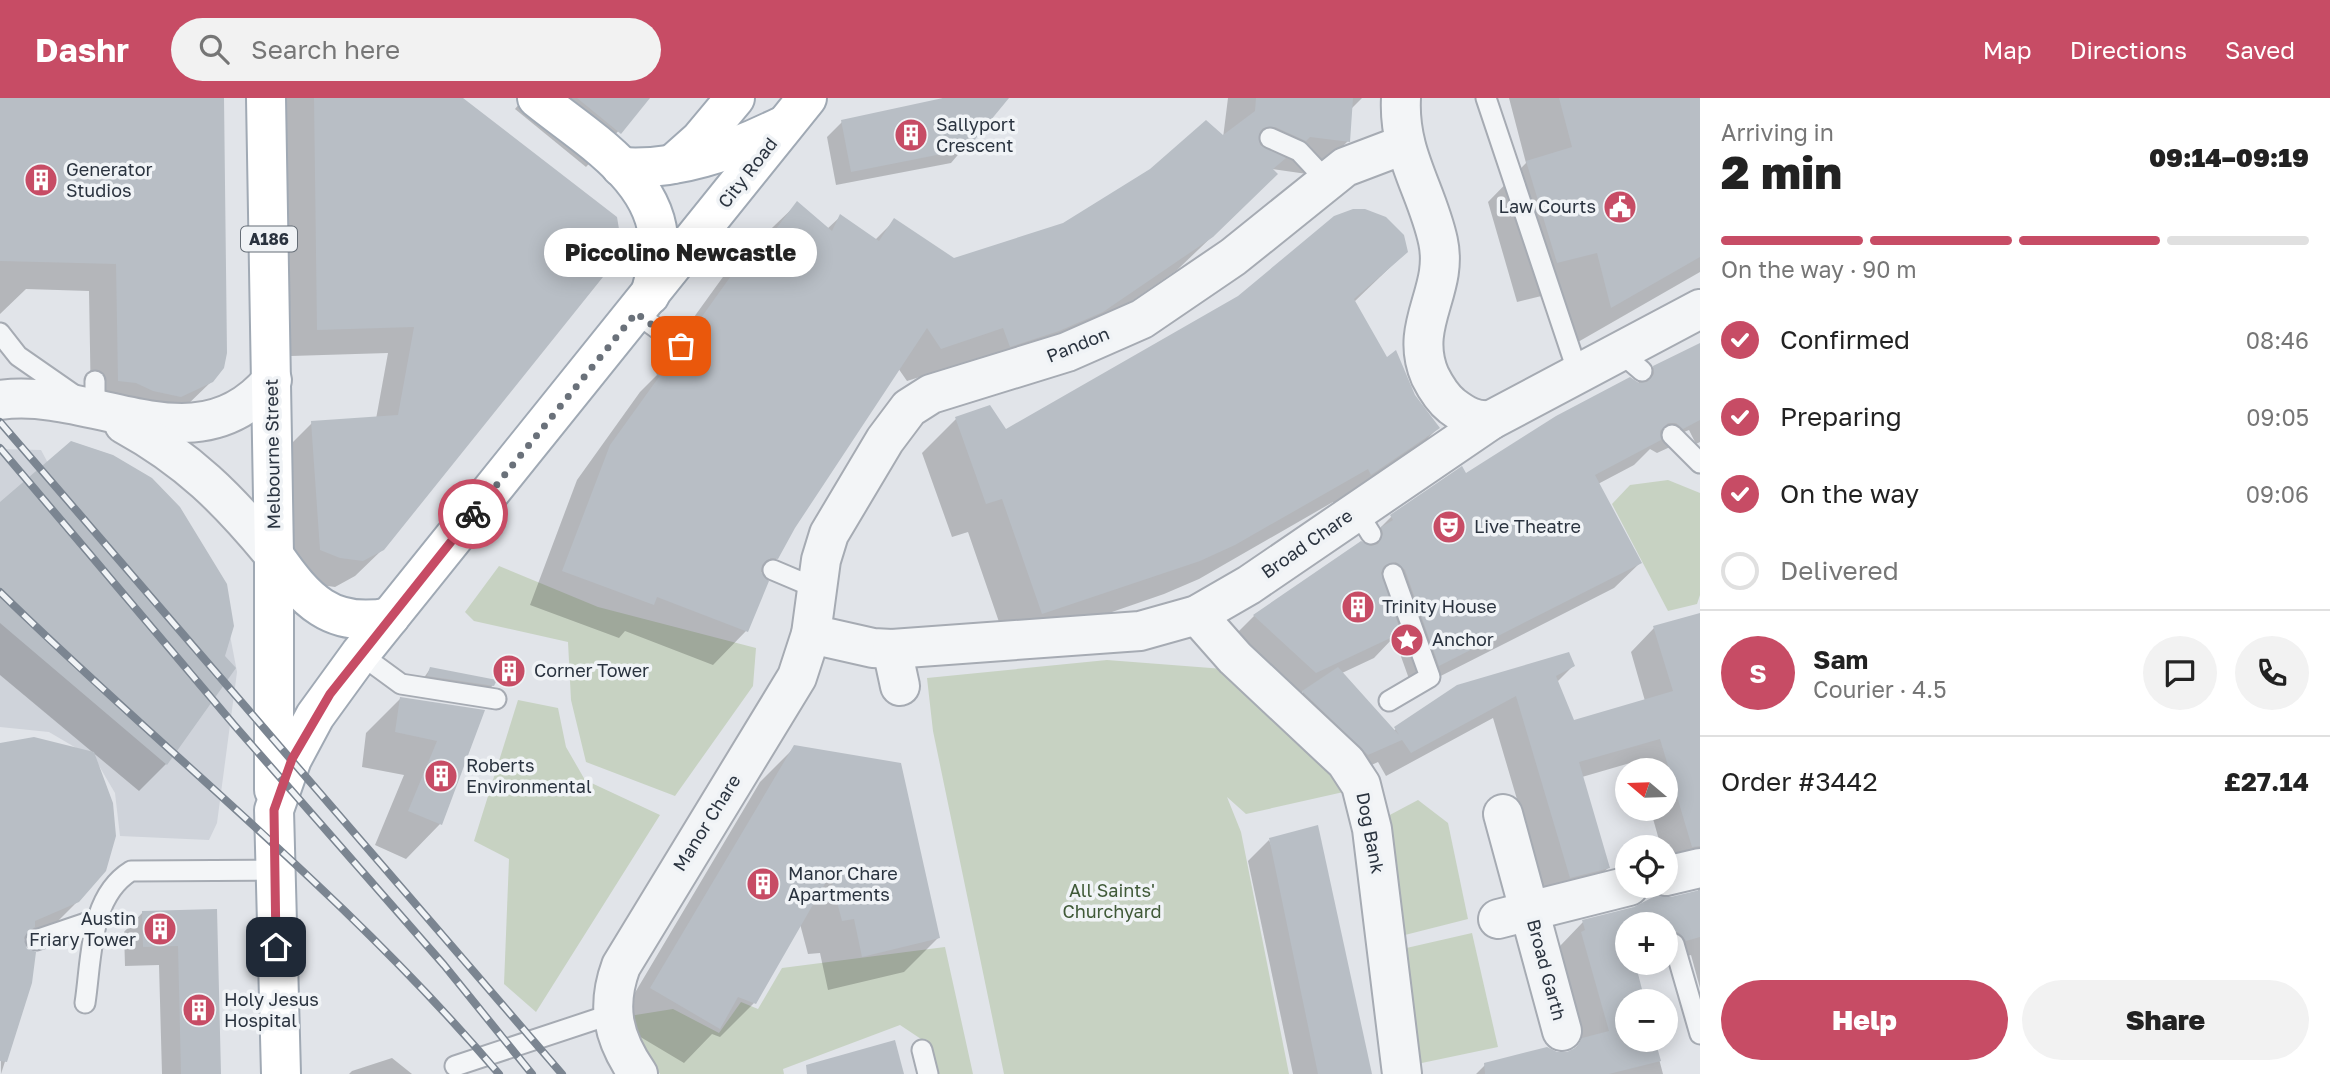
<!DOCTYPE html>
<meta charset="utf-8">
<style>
body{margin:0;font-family:"Golos Text",sans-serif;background:#f2f2f2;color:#222;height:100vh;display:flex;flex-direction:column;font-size:26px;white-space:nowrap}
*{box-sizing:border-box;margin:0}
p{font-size:23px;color:#767676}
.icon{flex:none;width:38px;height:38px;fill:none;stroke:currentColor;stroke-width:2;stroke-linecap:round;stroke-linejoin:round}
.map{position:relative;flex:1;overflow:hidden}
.side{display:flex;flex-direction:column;background:#fff;width:630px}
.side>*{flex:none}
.needle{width:46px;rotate:289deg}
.tools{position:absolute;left:1615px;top:660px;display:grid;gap:14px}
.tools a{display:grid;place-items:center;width:63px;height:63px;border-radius:50%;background:#fff;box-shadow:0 4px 18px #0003;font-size:35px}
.pin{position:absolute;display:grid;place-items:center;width:60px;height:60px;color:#fff;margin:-30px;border-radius:14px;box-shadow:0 4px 10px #0006}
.courier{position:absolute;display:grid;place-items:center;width:70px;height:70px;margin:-35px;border:5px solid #c74c65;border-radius:50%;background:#fff;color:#222;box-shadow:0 2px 9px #0007}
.bubble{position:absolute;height:49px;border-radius:24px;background:#fff;box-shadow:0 4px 18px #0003;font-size:23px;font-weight:800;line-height:49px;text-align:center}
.head em{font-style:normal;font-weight:800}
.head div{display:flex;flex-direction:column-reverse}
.head{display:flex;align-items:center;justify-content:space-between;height:119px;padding:0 21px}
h1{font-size:46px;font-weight:800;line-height:52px}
.bar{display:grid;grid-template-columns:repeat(4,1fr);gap:10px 7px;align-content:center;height:84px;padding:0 21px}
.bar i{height:9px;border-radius:5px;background:#e0e0e0}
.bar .active{background:#c74c65}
.bar p{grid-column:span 4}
.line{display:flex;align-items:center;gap:18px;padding:0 21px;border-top:2px solid #e0e0e0}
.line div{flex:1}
.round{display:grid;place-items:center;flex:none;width:74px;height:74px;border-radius:37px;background:#f2f2f2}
ol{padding:0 21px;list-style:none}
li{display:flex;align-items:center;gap:21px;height:77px}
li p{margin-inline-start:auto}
li .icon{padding:7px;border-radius:50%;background:#c74c65;color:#fff;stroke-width:4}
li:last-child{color:#767676}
li i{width:38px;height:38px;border:4px solid #e0e0e0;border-radius:50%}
.button{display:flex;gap:14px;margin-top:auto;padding:14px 21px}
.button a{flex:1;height:80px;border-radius:42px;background:#c74c65;color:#fff;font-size:28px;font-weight:800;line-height:80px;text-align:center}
.button a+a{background:#f2f2f2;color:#222}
header{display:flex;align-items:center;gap:42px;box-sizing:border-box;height:98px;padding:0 35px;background:#c74c65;color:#fff}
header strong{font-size:33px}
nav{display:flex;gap:38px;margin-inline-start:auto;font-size:24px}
.search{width:490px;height:63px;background:#f2f2f2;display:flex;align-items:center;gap:18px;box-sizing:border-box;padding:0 24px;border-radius:38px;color:#767676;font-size:26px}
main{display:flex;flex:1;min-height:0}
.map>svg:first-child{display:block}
</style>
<header>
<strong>Dashr</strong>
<div class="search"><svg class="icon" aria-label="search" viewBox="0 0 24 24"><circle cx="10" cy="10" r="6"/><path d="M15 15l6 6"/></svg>Search here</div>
<nav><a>Map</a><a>Directions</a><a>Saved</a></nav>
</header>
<main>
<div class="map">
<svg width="1700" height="976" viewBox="0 0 1700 976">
<rect width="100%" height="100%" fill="#e1e4e9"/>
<path fill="#cfd3da" d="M 0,351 L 41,352 L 49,367 L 229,532 L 237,574 L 217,725 L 209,742 L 120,738 L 115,695 L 95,661 L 49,634 L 0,629 Z"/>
<g fill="#c7d2c2">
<path d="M 1668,382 L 1700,395 L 1700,497 L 1697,506 L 1668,513 L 1612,406 L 1630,387 Z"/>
<path d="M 499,468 L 598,509 L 756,550 L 753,588 L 675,698 L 586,664 L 571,602 L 568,544 L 474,523 L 465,514 Z"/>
<path d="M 1107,562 L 1224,571 L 1348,693 L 1246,716 L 1227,699 L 1241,734 L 1289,976 L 1004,976 L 933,633 L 927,580 Z"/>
<path d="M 518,602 L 558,610 L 566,649 L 585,682 L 660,717 L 536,914 L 504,886 L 509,761 L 474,743 Z"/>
<path d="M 1418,702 L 1448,725 L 1468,821 L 1401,838 L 1386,719 Z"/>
<path d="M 1472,835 L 1498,949 L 1417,966 L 1402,851 Z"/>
<path d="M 945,849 L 973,976 L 934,976 L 924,943 L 900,927 L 783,971 L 784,976 L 660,976 L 623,919 L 673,911 L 719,935 L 741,904 L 758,911 L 782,870 Z"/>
</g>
<g fill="#0003">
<path d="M 0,0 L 222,0 L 212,283 L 184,310 L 91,310 L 89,193 L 26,191 L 0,216 Z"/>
<path d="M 286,0 L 460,0 L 383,451 L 355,478 L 335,489 L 313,486 L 294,478 L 285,352 L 312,325 L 376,321 L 388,255 L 291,258 Z"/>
<path d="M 524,0 L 648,0 L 586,69 L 515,11 Z"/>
<path d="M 943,0 L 1006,0 L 951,65 L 836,87 L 827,39 L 842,24 L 939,5 Z"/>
<path d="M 1228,0 L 1362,0 L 1351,11 L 1348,43 L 1314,77 L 1272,71 L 1242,110 L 1177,172 L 1068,247 L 977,281 L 970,263 L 907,283 L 898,270 L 793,429 L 777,460 L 760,476 L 746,533 L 713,567 L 625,533 L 619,540 L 530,507 L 577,382 L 640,294 L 657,277 L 655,273 L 728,172 L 797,106 L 827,131 L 840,119 L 875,142 L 895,122 L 953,162 L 1063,127 L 1223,40 Z"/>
<path d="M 1509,0 L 1700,0 L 1700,174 L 1571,248 L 1558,194 L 1517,204 L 1488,104 L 1526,65 Z"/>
<path d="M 1406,154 L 1354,204 L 1386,261 L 1438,330 L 1404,364 L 1336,410 L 1333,404 L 1199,481 L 1164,496 L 1008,550 L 968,434 L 952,439 L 922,355 L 956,321 L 1005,334 Z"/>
<path d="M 1700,247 L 1700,344 L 1696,346 L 1689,332 L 1684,334 L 1670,349 L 1657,355 L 1650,351 L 1634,367 L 1598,386 L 1640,465 L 1614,490 L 1413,592 L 1394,539 L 1374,560 L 1342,575 L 1393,633 L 1458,589 L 1573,568 L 1557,584 L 1573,624 L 1645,603 L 1631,554 L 1654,530 L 1700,517 L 1700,890 L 1691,857 L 1666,864 L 1666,826 L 1628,826 L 1628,864 L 1645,864 L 1637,873 L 1643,903 L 1628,903 L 1628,942 L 1654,942 L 1663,976 L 1476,976 L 1486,966 L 1571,954 L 1582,943 L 1558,859 L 1562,855 L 1560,848 L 1583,824 L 1698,795 L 1698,789 L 1666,766 L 1666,749 L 1661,749 L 1650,710 L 1666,710 L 1666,672 L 1639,672 L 1637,663 L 1582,679 L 1608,770 L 1585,793 L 1547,803 L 1493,620 L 1386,678 L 1378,664 L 1343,680 L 1280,618 L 1304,593 L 1290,600 L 1229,543 L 1254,518 L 1368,449 L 1366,444 L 1392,418 L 1637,286 L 1654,269 Z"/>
<path d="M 0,407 L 223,558 L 233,570 L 166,666 L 139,693 L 0,577 Z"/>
<path d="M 430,571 L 493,587 L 486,595 L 421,584 Z"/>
<path d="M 400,601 L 483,613 L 440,726 L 406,761 L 375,747 L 404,677 L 362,669 L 366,635 Z"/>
<path d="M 0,646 L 78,803 L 50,831 L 23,842 L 30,885 L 1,976 Z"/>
<path d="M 795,649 L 938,840 L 904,874 L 828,892 L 820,855 L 808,856 L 800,826 L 754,905 L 720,939 L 712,936 L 684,965 L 617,925 L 760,684 Z"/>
<path d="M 1269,742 L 1370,976 L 1293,976 L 1248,763 Z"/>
<path d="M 215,813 L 219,976 L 162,976 L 159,867 L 125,868 L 124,834 L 143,814 Z"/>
<path d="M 392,960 L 412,976 L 349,976 L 352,973 Z"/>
</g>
<g fill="#b8bec5">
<path d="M 0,0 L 224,0 L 227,255 L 224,270 L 213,284 L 181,299 L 153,293 L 136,285 L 118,283 L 116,166 L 0,163 Z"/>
<path d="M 314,0 L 463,0 L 617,119 L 621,143 L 615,164 L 384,452 L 363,463 L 340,460 L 320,452 L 311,323 L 398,317 L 414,229 L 317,232 Z"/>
<path d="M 577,0 L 650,0 L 621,36 Z"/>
<path d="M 943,0 L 1009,0 L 967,51 L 851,74 L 841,22 Z"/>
<path d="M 1256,0 L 1353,0 L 1350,44 L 1310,39 L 1306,43 L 1275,29 L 1263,30 L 1259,36 L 1260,47 L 1286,60 L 1273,71 L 1278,76 L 1213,139 L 1103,214 L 1059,233 L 1010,249 L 1003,230 L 941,251 L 927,230 L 795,430 L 778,461 L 771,460 L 762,467 L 761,474 L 769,483 L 748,534 L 657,499 L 654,507 L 562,473 L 610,347 L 674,258 L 680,260 L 690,256 L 693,249 L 688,238 L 761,136 L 769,140 L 797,103 L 832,133 L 840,116 L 879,143 L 894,120 L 954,160 L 1063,125 L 1150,71 L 1206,22 L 1223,37 L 1255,13 Z"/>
<path d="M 1559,0 L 1700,0 L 1700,159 L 1611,210 L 1597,155 L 1557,165 L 1526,63 L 1572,49 Z"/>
<path d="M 1353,111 L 1365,111 L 1386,119 L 1404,137 L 1408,154 L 1354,201 L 1387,259 L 1396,252 L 1415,297 L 1440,330 L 1371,377 L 1368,371 L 1235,447 L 1200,463 L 1042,516 L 1002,401 L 986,406 L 955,319 L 990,307 L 1006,331 L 1238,198 L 1334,118 Z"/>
<path d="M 1700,245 L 1700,322 L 1683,331 L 1676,325 L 1668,325 L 1660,333 L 1661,342 L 1595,377 L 1642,465 L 1439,568 L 1405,472 L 1396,464 L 1384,468 L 1381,475 L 1401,535 L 1316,575 L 1253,517 L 1361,443 L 1371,448 L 1378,446 L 1383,436 L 1381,429 L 1393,422 L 1390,417 L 1462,368 L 1466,375 L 1556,318 L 1630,279 L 1639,285 L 1647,284 L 1654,276 L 1653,268 Z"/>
<path d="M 71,343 L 113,357 L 152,380 L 180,409 L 227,486 L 234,528 L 225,558 L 236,570 L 167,667 L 0,525 L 0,404 Z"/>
<path d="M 1700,515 L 1700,748 L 1692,749 L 1660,641 L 1579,664 L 1610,770 L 1570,780 L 1516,598 L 1411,655 L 1402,642 L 1368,657 L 1302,593 L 1338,569 L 1399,637 L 1394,629 L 1457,587 L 1569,554 L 1575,568 L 1556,578 L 1574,622 L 1673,593 L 1653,528 Z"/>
<path d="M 430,569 L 497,582 L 494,588 L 427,578 Z"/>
<path d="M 400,599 L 485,612 L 442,727 L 408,713 L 437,643 L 395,634 Z"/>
<path d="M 34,639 L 94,654 L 113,705 L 116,738 L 106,773 L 79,804 L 35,823 L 35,829 L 24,839 L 27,851 L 36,854 L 32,885 L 7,964 L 0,963 L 0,645 Z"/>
<path d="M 794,647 L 901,665 L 940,840 L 862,859 L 854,821 L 842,823 L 830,777 L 756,906 L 738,899 L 720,931 L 650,890 Z"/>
<path d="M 1318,727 L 1372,976 L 1318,976 L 1269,740 Z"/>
<path d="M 1700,792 L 1700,839 L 1686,843 L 1678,834 L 1666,837 L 1666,826 L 1628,826 L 1628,864 L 1635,864 L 1645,903 L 1628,903 L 1628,942 L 1655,942 L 1661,963 L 1609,976 L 1485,976 L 1484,965 L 1547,949 L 1557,954 L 1567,954 L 1577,949 L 1582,940 L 1609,933 L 1581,834 L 1585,832 L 1582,822 L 1634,809 L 1657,797 L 1671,799 Z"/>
<path d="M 217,811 L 221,976 L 181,976 L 178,848 L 143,849 L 142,813 Z"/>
<path d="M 895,942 L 904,976 L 807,976 L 806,967 Z"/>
</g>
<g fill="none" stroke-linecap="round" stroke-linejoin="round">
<defs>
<g id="lane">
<path d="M 1486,0 L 1578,275"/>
<path d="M 1270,40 L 1299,53 L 1327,83"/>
<path d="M 636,215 L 681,248"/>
<path d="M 0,235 L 18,258 L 77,299"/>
<path d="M 1620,254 L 1642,273"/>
<path d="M 95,283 L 95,311"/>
<path d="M 1672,337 L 1700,365"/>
<path d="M 1356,412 L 1371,436"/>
<path d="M 773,472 L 818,491"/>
<path d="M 360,556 L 401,586 L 496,601"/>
<path d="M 1389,603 L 1430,579 L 1393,476"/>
<path d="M 36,842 L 98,821"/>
<path d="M 1674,846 L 1700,936"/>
<path d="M 85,905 C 92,859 89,799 131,773 L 274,772"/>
<path d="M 922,952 L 928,976"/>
<path d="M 455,968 L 612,916"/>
</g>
<g id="street">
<path d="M 1401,0 C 1398,56 1427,92 1438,143 C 1449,193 1408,227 1430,278 C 1436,290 1442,300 1452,308 C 1464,317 1475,324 1491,322"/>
<path d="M 0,302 C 95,289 197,373 272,282"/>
<path d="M 124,326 C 188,361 228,401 274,457"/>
<path d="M 1197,517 L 1235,560 L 1346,664 L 1361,687 L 1372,731 L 1402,976"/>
<path d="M 811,536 L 873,550 L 892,551 L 1140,533 L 1197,517 L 1249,487 L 1491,322 L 1700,211"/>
<path d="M 892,551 L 900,588"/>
<path d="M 1503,716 L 1562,933"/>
<path d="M 1666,778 L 1700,770"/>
<path d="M 1498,821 L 1629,788"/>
<path d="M 638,976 C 613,940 606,909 621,868 L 797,579 L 811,536 L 821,462 L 829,436 L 885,342 L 909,310 L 931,296 L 1067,254 L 1142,221 L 1233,159 L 1345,69 L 1403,47"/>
</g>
<g id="primary">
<path d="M 266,0 L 274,457 L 274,692"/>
<path d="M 537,0 C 581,36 652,76 658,138 C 661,158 655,178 650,197"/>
<path d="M 673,66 L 700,42 L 735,0"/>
<path d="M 621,69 C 677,73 731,53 780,29"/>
<path d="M 274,457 C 305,502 331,531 390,519"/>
<path d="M 281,976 L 274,712 L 292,661 L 315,618 L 360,556 L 807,0"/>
</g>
</defs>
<use href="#lane" stroke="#a6abb3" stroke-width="23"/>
<use href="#street" stroke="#a6abb3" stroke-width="42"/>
<use href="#primary" stroke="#a0a9b4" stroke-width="42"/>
<use href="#lane" stroke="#f3f5f7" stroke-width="19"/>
<use href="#street" stroke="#f3f5f7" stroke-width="38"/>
<use href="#primary" stroke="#fff" stroke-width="38"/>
<defs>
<g id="rail">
<path d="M 0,324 L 562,976"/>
<path d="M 0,350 L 235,628 L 444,867 L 532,976"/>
<path d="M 0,494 C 167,657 346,796 499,976"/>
</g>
</defs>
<use href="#rail" stroke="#7b8591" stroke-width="8"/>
<use href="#rail" stroke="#f0f3f6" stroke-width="5" stroke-dasharray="16" stroke-linecap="butt"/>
</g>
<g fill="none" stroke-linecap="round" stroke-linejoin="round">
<path stroke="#6a717a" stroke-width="7" stroke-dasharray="0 12.6" d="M 473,416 L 636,215 L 681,248"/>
<path stroke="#c74c65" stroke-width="9" d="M 276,849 L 274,712 L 292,661 L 330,596 L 473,416"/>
</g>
<defs>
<symbol id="building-disc" viewBox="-11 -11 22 22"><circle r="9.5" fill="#c74c65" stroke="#f0f3f6"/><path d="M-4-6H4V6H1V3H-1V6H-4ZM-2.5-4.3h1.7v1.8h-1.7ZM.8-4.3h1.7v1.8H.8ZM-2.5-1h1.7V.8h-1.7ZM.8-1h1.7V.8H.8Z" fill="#fff"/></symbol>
<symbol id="civic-disc" viewBox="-11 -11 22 22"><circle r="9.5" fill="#c74c65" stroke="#f0f3f6"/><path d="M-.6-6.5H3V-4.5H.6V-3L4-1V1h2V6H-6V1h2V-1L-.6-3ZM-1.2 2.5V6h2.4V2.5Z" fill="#fff"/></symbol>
<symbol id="theatre-disc" viewBox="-11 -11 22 22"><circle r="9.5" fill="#c74c65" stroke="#f0f3f6"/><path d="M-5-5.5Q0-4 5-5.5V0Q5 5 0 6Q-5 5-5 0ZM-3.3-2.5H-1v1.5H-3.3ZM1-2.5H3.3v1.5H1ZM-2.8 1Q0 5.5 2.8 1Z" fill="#fff"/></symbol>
<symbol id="sight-disc" viewBox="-11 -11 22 22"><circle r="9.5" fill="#c74c65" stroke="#f0f3f6"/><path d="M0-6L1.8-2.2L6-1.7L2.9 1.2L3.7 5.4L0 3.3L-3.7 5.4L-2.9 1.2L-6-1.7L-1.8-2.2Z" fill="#fff"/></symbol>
</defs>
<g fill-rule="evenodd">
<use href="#building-disc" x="892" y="18" width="38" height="38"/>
<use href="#building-disc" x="22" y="63" width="38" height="38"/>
<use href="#civic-disc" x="1601" y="90" width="38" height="38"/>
<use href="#theatre-disc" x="1430" y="410" width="38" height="38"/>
<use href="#building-disc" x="1339" y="490" width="38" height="38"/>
<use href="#sight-disc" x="1388" y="523" width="38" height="38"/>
<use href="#building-disc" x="490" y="554" width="38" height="38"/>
<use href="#building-disc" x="422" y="659" width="38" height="38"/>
<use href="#building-disc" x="744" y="767" width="38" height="38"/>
<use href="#building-disc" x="141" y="812" width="38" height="38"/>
<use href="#building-disc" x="180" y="893" width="38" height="38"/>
</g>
<g text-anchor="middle" stroke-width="7" stroke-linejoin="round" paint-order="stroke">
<rect fill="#f0f3f6" stroke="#656d76" stroke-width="2" x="241" y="128.5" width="56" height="25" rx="5"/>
<g font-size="16" font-weight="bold" fill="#2a333f">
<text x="269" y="147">A186</text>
</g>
<g font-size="18" fill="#2a333f" stroke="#f0f3f6" text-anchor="start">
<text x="936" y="33">Sallyport<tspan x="936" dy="21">Crescent</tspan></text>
<text x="66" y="78">Generator<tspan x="66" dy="21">Studios</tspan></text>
<text x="1596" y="115" text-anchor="end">Law Courts</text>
<text x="1474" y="435">Live Theatre</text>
<text x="1382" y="515">Trinity House</text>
<text x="1432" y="548">Anchor</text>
<text x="534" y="579">Corner Tower</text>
<text x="466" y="674">Roberts<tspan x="466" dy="21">Environmental</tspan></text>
<text x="788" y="782">Manor Chare<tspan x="788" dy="21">Apartments</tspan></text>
<text x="136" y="827" text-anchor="end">Austin<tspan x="136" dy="21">Friary Tower</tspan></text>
<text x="224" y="908">Holy Jesus<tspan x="224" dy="21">Hospital</tspan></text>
</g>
<g font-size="18" fill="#2a333f" stroke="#f0f3f6">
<text transform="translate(748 75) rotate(-52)" y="6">City Road</text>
<text transform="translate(1078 247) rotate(-22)" y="6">Pandon</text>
<text transform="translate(273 356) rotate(-91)" y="6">Melbourne Street</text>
<text transform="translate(1307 446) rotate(-35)" y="6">Broad Chare</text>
<text transform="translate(707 725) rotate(-58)" y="6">Manor Chare</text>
<text transform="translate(1370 735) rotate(79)" y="6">Dog Bank</text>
<text transform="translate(1546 872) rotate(75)" y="6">Broad Garth</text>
</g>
<g font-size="18" fill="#405a38" stroke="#f0f3f6">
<text x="1112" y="799">All Saints'<tspan x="1112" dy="21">Churchyard</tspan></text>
</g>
</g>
</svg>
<div class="tools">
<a><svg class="needle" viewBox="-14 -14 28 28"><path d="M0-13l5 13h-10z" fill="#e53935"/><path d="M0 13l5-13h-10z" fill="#767676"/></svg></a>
<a><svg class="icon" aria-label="locate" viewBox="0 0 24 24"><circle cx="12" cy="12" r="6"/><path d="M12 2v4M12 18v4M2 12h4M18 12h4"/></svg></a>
<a>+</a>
<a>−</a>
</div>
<div class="pin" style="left:681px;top:248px;background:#ea580c"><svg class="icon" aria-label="bag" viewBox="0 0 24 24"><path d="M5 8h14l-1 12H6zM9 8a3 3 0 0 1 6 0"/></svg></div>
<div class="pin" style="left:276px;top:849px;background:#1f2937"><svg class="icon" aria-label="home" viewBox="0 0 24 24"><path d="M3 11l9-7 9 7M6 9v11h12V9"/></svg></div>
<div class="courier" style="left:473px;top:416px"><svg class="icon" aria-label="bike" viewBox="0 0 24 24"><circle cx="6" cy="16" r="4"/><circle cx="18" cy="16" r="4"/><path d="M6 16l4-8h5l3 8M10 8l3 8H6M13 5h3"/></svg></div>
<div class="bubble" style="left:544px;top:130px;width:273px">Piccolino Newcastle</div>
</div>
<section class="side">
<div class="head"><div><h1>2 min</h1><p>Arriving in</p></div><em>09:14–09:19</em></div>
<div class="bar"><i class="active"></i><i class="active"></i><i class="active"></i><i></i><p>On the way · 90 m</p></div>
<ol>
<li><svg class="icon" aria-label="check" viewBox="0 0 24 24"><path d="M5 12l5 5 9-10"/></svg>Confirmed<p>08:46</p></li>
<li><svg class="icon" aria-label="check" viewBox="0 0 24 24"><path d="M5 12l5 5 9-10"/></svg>Preparing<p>09:05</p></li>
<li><svg class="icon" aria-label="check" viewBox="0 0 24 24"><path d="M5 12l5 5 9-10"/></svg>On the way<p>09:06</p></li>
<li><i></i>Delivered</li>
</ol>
<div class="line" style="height:126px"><b class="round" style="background:#c74c65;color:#fff">S</b><div><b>Sam</b><p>Courier · 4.5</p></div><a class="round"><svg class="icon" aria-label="chat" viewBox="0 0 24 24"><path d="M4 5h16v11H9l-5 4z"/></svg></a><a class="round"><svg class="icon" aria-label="phone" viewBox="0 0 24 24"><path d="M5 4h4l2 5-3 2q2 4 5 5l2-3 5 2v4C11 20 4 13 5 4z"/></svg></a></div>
<div class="line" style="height:91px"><div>Order #3442</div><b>£27.14</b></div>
<div class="button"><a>Help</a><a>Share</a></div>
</section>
</main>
